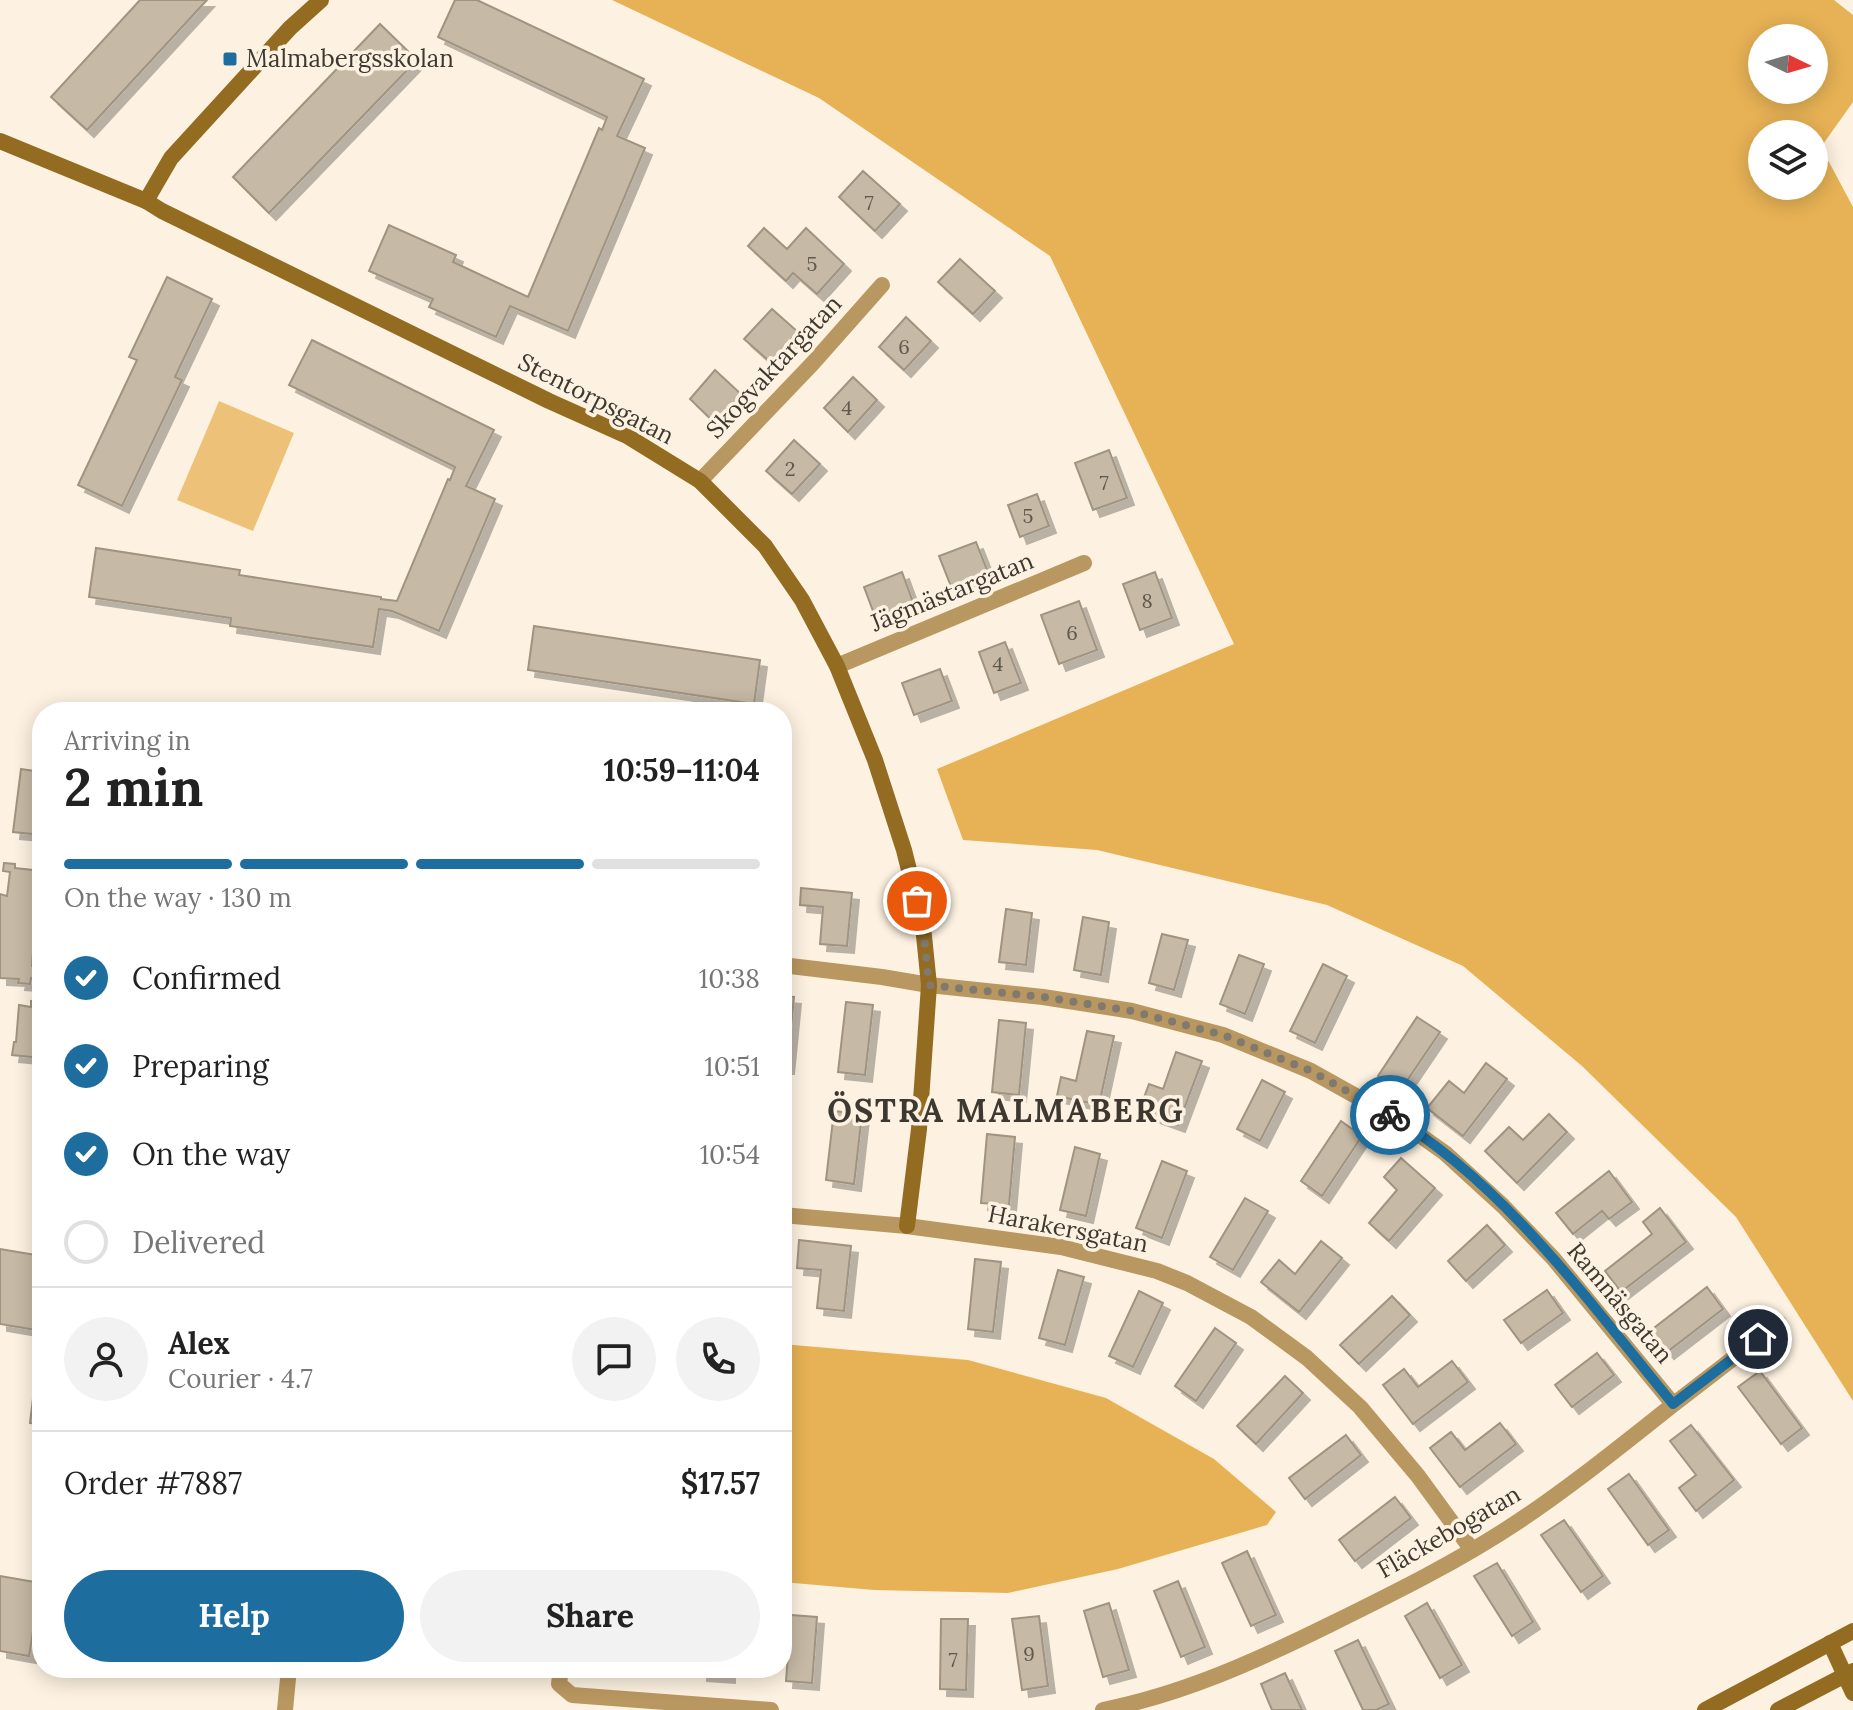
<!DOCTYPE html>
<meta charset="utf-8">
<style>
body{margin:0;font-family:Lora,serif;background:#f2f2f2;color:#222;height:100vh;display:flex;flex-direction:column;font-size:30px;white-space:nowrap}
*{box-sizing:border-box;margin:0}
p{font-size:26px;color:#767676}
.icon{flex:none;width:44px;height:44px;fill:none;stroke:currentColor;stroke-width:2;stroke-linecap:round;stroke-linejoin:round}
.map{position:relative;flex:1;overflow:hidden}
.drawer{position:absolute;left:32px;top:702px;width:760px;height:976px;display:flex;flex-direction:column;background:#fff;border-radius:32px;box-shadow:0 4px 20px #0003}
.drawer>*{flex:none}
.needle{width:52px;rotate:95deg}
.tools{position:absolute;left:1748px;top:24px;display:grid;gap:16px}
.tools a{display:grid;place-items:center;width:80px;height:80px;border-radius:50%;background:#fff;box-shadow:0 4px 20px #0003;font-size:40px}
.pin{position:absolute;display:grid;place-items:center;width:68px;height:68px;color:#fff;margin:-34px;border:4px solid #fff;border-radius:50%;box-shadow:0 2px 8px #0007}
.courier{position:absolute;display:grid;place-items:center;width:80px;height:80px;margin:-40px;border:6px solid #1d6d9f;border-radius:50%;background:#fff;color:#222;box-shadow:0 2px 10px #0007}
.summary em{font-style:normal;font-weight:800}
.summary div{display:flex;flex-direction:column-reverse}
.summary{display:flex;align-items:center;justify-content:space-between;height:136px;padding:0 32px}
h1{font-size:52px;font-weight:800;line-height:60px}
.bar{display:grid;grid-template-columns:repeat(4,1fr);gap:12px 8px;align-content:center;height:96px;padding:0 32px}
.bar i{height:10px;border-radius:6px;background:#e0e0e0}
.bar .selected{background:#1d6d9f}
.bar p{grid-column:span 4}
.line{display:flex;align-items:center;gap:20px;padding:0 32px;border-top:2px solid #e0e0e0}
.line div{flex:1}
.round{display:grid;place-items:center;flex:none;width:84px;height:84px;border-radius:42px;background:#f2f2f2}
ol{padding:0 32px;list-style:none}
li{display:flex;align-items:center;gap:24px;height:88px}
li p{margin-inline-start:auto}
li .icon{padding:8px;border-radius:50%;background:#1d6d9f;color:#fff;stroke-width:4}
li:last-child{color:#767676}
li i{width:44px;height:44px;border:4px solid #e0e0e0;border-radius:50%}
.action{display:flex;gap:16px;margin-top:auto;padding:16px 32px}
.action a{flex:1;height:92px;border-radius:48px;background:#1d6d9f;color:#fff;font-size:32px;font-weight:800;line-height:92px;text-align:center}
.action a+a{background:#f2f2f2;color:#222}
.map>svg:first-child{display:block}
</style>
<div class="map">
<svg width="1853" height="1710" viewBox="0 0 1853 1710">
<defs>
<filter id="shadow"><feDropShadow dx="7" dy="7" stdDeviation="0" flood-color="#0004"/></filter>
</defs>
<rect width="100%" height="100%" fill="#fdf2e1"/>
<path fill="#edc178" d="M 219,401 L 294,433 L 253,531 L 177,500 Z"/>
<g fill="#e7b255" fill-rule="evenodd">
<path d="M 612,0 L 1834,0 L 1853,15 L 1853,102 L 1821,147 L 1853,207 L 1853,1401 L 1736,1217 L 1582,1066 L 1463,966 L 1327,905 L 1097,850 L 963,840 L 937,769 L 1234,644 L 1050,256 L 819,98 ZM 1762,38 L 1814,38 L 1814,90 L 1762,90 ZM 1762,134 L 1814,134 L 1814,186 L 1762,186 Z"/>
<path d="M 782,1344 L 968,1360 L 1106,1398 L 1214,1459 L 1276,1512 L 1267,1525 L 1118,1569 L 1008,1593 L 874,1590 L 782,1582 Z"/>
</g>
<g fill="#c6b9a5" stroke="#a09480" stroke-width="2" filter="url(#shadow)">
<path d="M 140,0 L 207,0 L 87,130 L 51,97 Z"/>
<path d="M 455,0 L 477,0 L 644,79 L 617,136 L 645,148 L 568,331 L 510,306 L 496,337 L 429,307 L 433,299 L 369,271 L 389,225 L 456,255 L 453,262 L 528,297 L 599,128 L 602,130 L 607,117 L 438,37 Z"/>
<path d="M 380,24 L 417,60 L 269,213 L 233,177 Z"/>
<path d="M 863,171 L 900,204 L 875,231 L 839,197 Z"/>
<path d="M 764,228 L 787,249 L 806,228 L 844,264 L 817,294 L 793,273 L 786,281 L 748,246 Z"/>
<path d="M 960,259 L 995,291 L 973,314 L 938,282 Z"/>
<path d="M 167,277 L 212,299 L 175,377 L 182,380 L 122,506 L 78,485 L 137,360 L 129,357 Z"/>
<path d="M 772,309 L 798,332 L 770,362 L 744,339 Z"/>
<path d="M 906,317 L 931,341 L 904,370 L 879,347 Z"/>
<path d="M 312,340 L 494,430 L 466,486 L 495,499 L 439,631 L 392,611 L 379,609 L 373,647 L 230,626 L 231,618 L 89,597 L 96,548 L 240,570 L 239,575 L 381,597 L 381,599 L 397,601 L 448,479 L 450,480 L 455,467 L 289,385 Z"/>
<path d="M 715,370 L 742,395 L 716,424 L 690,399 Z"/>
<path d="M 853,377 L 877,400 L 848,432 L 824,408 Z"/>
<path d="M 794,440 L 820,464 L 792,494 L 766,471 Z"/>
<path d="M 1109,450 L 1127,498 L 1093,510 L 1075,463 Z"/>
<path d="M 1037,494 L 1049,526 L 1020,537 L 1008,505 Z"/>
<path d="M 976,542 L 989,575 L 952,589 L 939,556 Z"/>
<path d="M 902,572 L 914,605 L 876,619 L 864,587 Z"/>
<path d="M 1155,572 L 1172,618 L 1140,630 L 1123,584 Z"/>
<path d="M 1079,601 L 1097,650 L 1059,664 L 1041,615 Z"/>
<path d="M 534,626 L 760,660 L 754,704 L 528,670 Z"/>
<path d="M 1005,642 L 1021,683 L 994,693 L 979,652 Z"/>
<path d="M 940,669 L 952,701 L 914,715 L 902,683 Z"/>
<path d="M 21,769 L 42,772 L 42,835 L 13,832 Z"/>
<path d="M 4,863 L 15,864 L 15,868 L 42,871 L 42,905 L 38,904 L 37,911 L 42,911 L 41,924 L 36,924 L 34,938 L 40,939 L 39,953 L 33,952 L 32,966 L 37,967 L 36,979 L 31,978 L 30,984 L 18,983 L 19,979 L 0,978 L 0,894 L 7,896 L 10,872 L 3,871 Z"/>
<path d="M 801,888 L 852,893 L 847,946 L 820,944 L 823,907 L 800,905 Z"/>
<path d="M 1006,909 L 1032,913 L 1026,965 L 999,962 Z"/>
<path d="M 1083,917 L 1109,922 L 1101,975 L 1074,970 Z"/>
<path d="M 1162,934 L 1188,940 L 1174,990 L 1149,983 Z"/>
<path d="M 1239,955 L 1264,964 L 1245,1014 L 1220,1004 Z"/>
<path d="M 1323,964 L 1347,976 L 1315,1043 L 1290,1031 Z"/>
<path d="M 782,996 L 794,997 L 787,1067 L 782,1067 Z"/>
<path d="M 31,1001 L 42,1003 L 42,1058 L 12,1055 L 14,1042 L 16,1042 L 19,1005 L 31,1007 Z"/>
<path d="M 846,1002 L 873,1005 L 865,1075 L 838,1072 Z"/>
<path d="M 1417,1017 L 1440,1032 L 1400,1091 L 1378,1076 Z"/>
<path d="M 999,1020 L 1026,1023 L 1019,1095 L 992,1092 Z"/>
<path d="M 1087,1031 L 1114,1036 L 1099,1105 L 1057,1096 L 1061,1077 L 1076,1081 Z"/>
<path d="M 1176,1052 L 1202,1061 L 1178,1125 L 1139,1111 L 1149,1084 L 1163,1089 Z"/>
<path d="M 1486,1063 L 1507,1079 L 1463,1136 L 1427,1108 L 1449,1081 L 1464,1093 Z"/>
<path d="M 1262,1080 L 1285,1092 L 1260,1141 L 1237,1129 Z"/>
<path d="M 834,1111 L 862,1114 L 854,1184 L 826,1180 Z"/>
<path d="M 1549,1114 L 1567,1132 L 1517,1183 L 1485,1151 L 1509,1127 L 1523,1140 Z"/>
<path d="M 1341,1121 L 1362,1136 L 1322,1196 L 1301,1181 Z"/>
<path d="M 987,1134 L 1015,1137 L 1009,1205 L 981,1203 Z"/>
<path d="M 1075,1147 L 1100,1154 L 1086,1216 L 1060,1210 Z"/>
<path d="M 1401,1158 L 1435,1188 L 1389,1241 L 1369,1223 L 1397,1190 L 1384,1177 Z"/>
<path d="M 1162,1161 L 1187,1171 L 1162,1238 L 1136,1228 Z"/>
<path d="M 1609,1171 L 1632,1202 L 1609,1219 L 1602,1211 L 1573,1234 L 1556,1213 Z"/>
<path d="M 1245,1198 L 1268,1211 L 1233,1270 L 1210,1257 Z"/>
<path d="M 1660,1208 L 1686,1242 L 1621,1292 L 1605,1271 L 1652,1234 L 1643,1222 Z"/>
<path d="M 1487,1225 L 1505,1245 L 1466,1281 L 1448,1261 Z"/>
<path d="M 799,1240 L 851,1246 L 844,1311 L 817,1308 L 821,1270 L 797,1268 Z"/>
<path d="M 1321,1241 L 1342,1258 L 1299,1312 L 1261,1282 L 1279,1260 L 1295,1274 Z"/>
<path d="M 0,1249 L 42,1256 L 42,1331 L 0,1324 Z"/>
<path d="M 975,1259 L 1001,1262 L 993,1332 L 968,1329 Z"/>
<path d="M 1058,1270 L 1084,1277 L 1065,1345 L 1039,1338 Z"/>
<path d="M 1707,1287 L 1723,1309 L 1667,1352 L 1650,1331 Z"/>
<path d="M 1547,1290 L 1563,1313 L 1521,1343 L 1504,1320 Z"/>
<path d="M 1139,1291 L 1163,1303 L 1133,1367 L 1109,1356 Z"/>
<path d="M 1392,1296 L 1410,1315 L 1359,1364 L 1340,1345 Z"/>
<path d="M 1215,1328 L 1236,1343 L 1196,1401 L 1175,1386 Z"/>
<path d="M 1597,1353 L 1614,1375 L 1572,1407 L 1555,1385 Z"/>
<path d="M 1452,1361 L 1468,1382 L 1413,1424 L 1383,1385 L 1404,1369 L 1418,1387 Z"/>
<path d="M 1760,1371 L 1802,1428 L 1781,1444 L 1738,1387 Z"/>
<path d="M 36,1374 L 42,1374 L 42,1425 L 30,1423 Z"/>
<path d="M 1285,1376 L 1303,1393 L 1256,1444 L 1237,1426 Z"/>
<path d="M 1500,1423 L 1516,1444 L 1460,1487 L 1430,1448 L 1451,1432 L 1465,1450 Z"/>
<path d="M 1691,1425 L 1734,1480 L 1696,1511 L 1679,1488 L 1696,1475 L 1670,1441 Z"/>
<path d="M 1346,1435 L 1361,1455 L 1305,1499 L 1289,1478 Z"/>
<path d="M 1629,1474 L 1669,1530 L 1648,1545 L 1608,1489 Z"/>
<path d="M 1395,1497 L 1411,1518 L 1355,1561 L 1339,1540 Z"/>
<path d="M 1564,1520 L 1603,1576 L 1581,1592 L 1541,1535 Z"/>
<path d="M 1247,1551 L 1276,1615 L 1251,1626 L 1222,1563 Z"/>
<path d="M 1497,1563 L 1533,1622 L 1512,1636 L 1474,1576 Z"/>
<path d="M 0,1576 L 41,1583 L 29,1656 L 0,1651 Z"/>
<path d="M 1178,1581 L 1205,1647 L 1181,1657 L 1154,1591 Z"/>
<path d="M 1109,1603 L 1129,1670 L 1103,1677 L 1084,1611 Z"/>
<path d="M 1427,1603 L 1462,1665 L 1440,1678 L 1405,1616 Z"/>
<path d="M 791,1615 L 817,1617 L 812,1683 L 786,1681 Z"/>
<path d="M 1039,1616 L 1048,1686 L 1022,1690 L 1012,1619 Z"/>
<path d="M 941,1619 L 968,1619 L 966,1690 L 940,1689 Z"/>
<path d="M 1358,1640 L 1389,1704 L 1376,1710 L 1363,1710 L 1335,1651 Z"/>
<path d="M 700,1668 L 728,1668 L 728,1676 L 700,1674 Z"/>
<path d="M 1285,1673 L 1302,1710 L 1272,1710 L 1261,1684 Z"/>
</g>
<g fill="none" stroke-linecap="round" stroke-linejoin="round">
<g stroke="#b99760" stroke-width="16">
<path d="M 700,481 L 812,364 L 882,285"/>
<path d="M 837,666 L 1084,563"/>
<path d="M 782,965 L 882,977 L 929,985 L 1043,997 L 1132,1011 L 1223,1035 L 1311,1071 L 1397,1119 L 1445,1153 L 1503,1206 L 1553,1258 L 1673,1404"/>
<path d="M 782,1215 L 907,1226 L 1061,1247 L 1157,1271 L 1187,1283 L 1251,1317 L 1307,1358 L 1360,1407 L 1418,1476 L 1472,1550"/>
<path d="M 561,1668 L 559,1684 L 572,1695 L 771,1710"/>
<path d="M 285,1710 L 289,1668"/>
<path d="M 1103,1710 C 1183,1694 1256,1661 1329,1625 C 1394,1593 1459,1561 1519,1521 C 1573,1485 1623,1444 1674,1404 C 1709,1377 1744,1350 1779,1323"/>
</g>
<g stroke="#936c22" stroke-width="16">
<path d="M 0,141 L 146,201 L 162,211 L 549,401 L 627,436 L 700,481 L 765,546 L 802,600 L 837,666 L 875,760 L 904,850 L 923,926 L 929,985 L 919,1129 L 907,1226"/>
<path d="M 146,201 L 171,158 L 290,28 L 321,0"/>
<path d="M 1830,1643 L 1853,1693"/>
<path d="M 1705,1710 L 1853,1631"/>
<path d="M 1778,1710 L 1853,1671"/>
</g>
</g>
<g fill="none" stroke-linecap="round" stroke-linejoin="round">
<path stroke="#80796e" stroke-width="8" stroke-dasharray="0 14.4" d="M 917,901 L 923,926 L 929,985 L 1043,997 L 1132,1011 L 1223,1035 L 1311,1071 L 1390,1115"/>
<path stroke="#1d6d9f" stroke-width="10" d="M 1390,1115 C 1504,1183 1590,1303 1673,1404 L 1758,1339"/>
</g>
<rect fill="#1d6d9f" stroke="#fdf2e1" stroke-width="3" x="222" y="51" width="16" height="16" rx="4"/>
<g text-anchor="middle" stroke-width="7" stroke-linejoin="round" paint-order="stroke">
<g font-size="20" fill="#5f584d">
<text x="869" y="210">7</text>
<text x="812" y="271">5</text>
<text x="904" y="354">6</text>
<text x="847" y="415">4</text>
<text x="790" y="476">2</text>
<text x="1104" y="490">7</text>
<text x="1028" y="523">5</text>
<text x="1147" y="608">8</text>
<text x="1072" y="640">6</text>
<text x="998" y="671">4</text>
<text x="1029" y="1661">9</text>
<text x="953" y="1667">7</text>
</g>
<g font-size="24" fill="#3d3830" stroke="#fdf2e1" text-anchor="start">
<text x="246" y="67">Malmabergsskolan</text>
</g>
<g font-size="24" fill="#3d3830" stroke="#fdf2e1">
<text transform="translate(774 367) rotate(-47)" y="8">Skogvaktargatan</text>
<text transform="translate(596 399) rotate(27)" y="8">Stentorpsgatan</text>
<text transform="translate(952 592) rotate(-22)" y="8">Jägmästargatan</text>
<text transform="translate(1068 1229) rotate(11)" y="8">Harakersgatan</text>
<text transform="translate(1620 1303) rotate(50)" y="8">Ramnäsgatan</text>
<text transform="translate(1449 1532) rotate(-30)" y="8">Fläckebogatan</text>
</g>
<g font-size="32" font-weight="bold" letter-spacing="2" fill="#3d3830" stroke="#fdf2e1">
<text x="1006" y="1122">ÖSTRA MALMABERG</text>
</g>
</g>
</svg>
<div class="tools">
<a><svg class="needle" viewBox="-14 -14 28 28"><path d="M0-13l5 13h-10z" fill="#e53935"/><path d="M0 13l5-13h-10z" fill="#767676"/></svg></a>
<a><svg class="icon" aria-label="layers" viewBox="0 0 24 24"><path d="M12 4l9 5-9 5-9-5zM3 14l9 5 9-5"/></svg></a>
</div>
<div class="pin" style="left:917px;top:901px;background:#ea580c"><svg class="icon" aria-label="bag" viewBox="0 0 24 24"><path d="M5 8h14l-1 12H6zM9 8a3 3 0 0 1 6 0"/></svg></div>
<div class="pin" style="left:1758px;top:1339px;background:#1f2937"><svg class="icon" aria-label="home" viewBox="0 0 24 24"><path d="M3 11l9-7 9 7M6 9v11h12V9"/></svg></div>
<div class="courier" style="left:1390px;top:1115px"><svg class="icon" aria-label="bike" viewBox="0 0 24 24"><circle cx="6" cy="16" r="4"/><circle cx="18" cy="16" r="4"/><path d="M6 16l4-8h5l3 8M10 8l3 8H6M13 5h3"/></svg></div>
<section class="drawer">
<div class="summary"><div><h1>2 min</h1><p>Arriving in</p></div><em>10:59–11:04</em></div>
<div class="bar"><i class="selected"></i><i class="selected"></i><i class="selected"></i><i></i><p>On the way · 130 m</p></div>
<ol>
<li><svg class="icon" aria-label="check" viewBox="0 0 24 24"><path d="M5 12l5 5 9-10"/></svg>Confirmed<p>10:38</p></li>
<li><svg class="icon" aria-label="check" viewBox="0 0 24 24"><path d="M5 12l5 5 9-10"/></svg>Preparing<p>10:51</p></li>
<li><svg class="icon" aria-label="check" viewBox="0 0 24 24"><path d="M5 12l5 5 9-10"/></svg>On the way<p>10:54</p></li>
<li><i></i>Delivered</li>
</ol>
<div class="line" style="height:144px"><a class="round"><svg class="icon" aria-label="person" viewBox="0 0 24 24"><circle cx="12" cy="8" r="4"/><path d="M4 21q1-7 8-7t8 7"/></svg></a><div><b>Alex</b><p>Courier · 4.7</p></div><a class="round"><svg class="icon" aria-label="chat" viewBox="0 0 24 24"><path d="M4 5h16v11H9l-5 4z"/></svg></a><a class="round"><svg class="icon" aria-label="phone" viewBox="0 0 24 24"><path d="M5 4h4l2 5-3 2q2 4 5 5l2-3 5 2v4C11 20 4 13 5 4z"/></svg></a></div>
<div class="line" style="height:104px"><div>Order #7887</div><b>$17.57</b></div>
<div class="action"><a>Help</a><a>Share</a></div>
</section>
</div>
